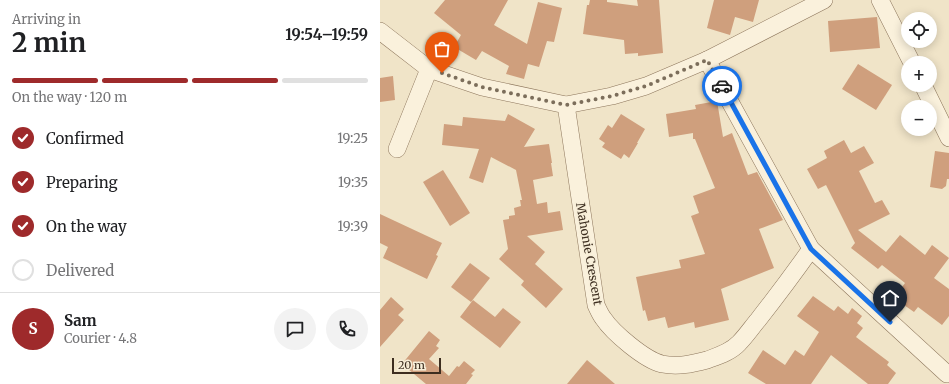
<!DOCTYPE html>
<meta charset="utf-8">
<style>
body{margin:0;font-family:Merriweather,serif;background:#f2f2f2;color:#202124;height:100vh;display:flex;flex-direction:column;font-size:15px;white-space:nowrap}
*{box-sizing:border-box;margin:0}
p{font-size:13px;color:#757577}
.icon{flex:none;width:22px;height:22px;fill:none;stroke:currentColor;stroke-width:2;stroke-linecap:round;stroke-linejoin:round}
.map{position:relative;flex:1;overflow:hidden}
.drawer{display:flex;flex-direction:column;background:#fff;width:380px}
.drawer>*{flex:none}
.buttons{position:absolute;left:521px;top:12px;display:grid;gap:8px}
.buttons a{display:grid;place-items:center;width:36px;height:36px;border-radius:50%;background:#fff;box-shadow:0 2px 10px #0003;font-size:20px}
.scale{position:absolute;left:12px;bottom:10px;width:49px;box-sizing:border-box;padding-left:4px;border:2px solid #3d2e20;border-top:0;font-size:11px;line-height:14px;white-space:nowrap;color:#3d2e20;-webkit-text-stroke:3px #f7eed8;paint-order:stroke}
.pin{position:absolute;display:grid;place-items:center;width:34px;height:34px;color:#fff;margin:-41px -17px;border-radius:50% 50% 50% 0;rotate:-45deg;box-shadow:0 0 4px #0007}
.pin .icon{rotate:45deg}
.courier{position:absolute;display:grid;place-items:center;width:40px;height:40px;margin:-20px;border:3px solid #1a73e8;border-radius:50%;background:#fff;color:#222;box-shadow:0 1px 5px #0007}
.headline em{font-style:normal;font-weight:700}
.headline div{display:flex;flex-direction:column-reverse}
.headline{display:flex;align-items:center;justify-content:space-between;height:68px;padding:0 12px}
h1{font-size:26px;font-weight:700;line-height:30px}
.bar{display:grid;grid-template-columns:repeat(4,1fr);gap:6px 4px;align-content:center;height:48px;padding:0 12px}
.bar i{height:5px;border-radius:3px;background:#e0e0e0}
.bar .selected{background:#9e2a2b}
.bar p{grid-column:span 4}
.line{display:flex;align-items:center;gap:10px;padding:0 12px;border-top:1px solid #e0e0e0}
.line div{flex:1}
.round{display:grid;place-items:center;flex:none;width:42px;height:42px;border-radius:21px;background:#f2f2f2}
ol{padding:0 12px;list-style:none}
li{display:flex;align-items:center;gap:12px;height:44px}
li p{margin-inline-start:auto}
li .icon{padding:4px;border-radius:50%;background:#9e2a2b;color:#fff;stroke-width:4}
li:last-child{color:#757577}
li i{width:22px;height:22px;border:2px solid #e0e0e0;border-radius:50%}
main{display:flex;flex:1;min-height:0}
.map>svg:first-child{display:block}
</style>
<main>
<section class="drawer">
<div class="headline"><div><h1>2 min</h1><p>Arriving in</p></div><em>19:54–19:59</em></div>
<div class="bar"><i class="selected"></i><i class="selected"></i><i class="selected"></i><i></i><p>On the way · 120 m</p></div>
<ol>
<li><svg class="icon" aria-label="check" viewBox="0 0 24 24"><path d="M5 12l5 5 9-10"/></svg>Confirmed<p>19:25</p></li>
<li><svg class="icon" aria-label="check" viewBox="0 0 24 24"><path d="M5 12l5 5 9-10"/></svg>Preparing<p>19:35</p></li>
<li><svg class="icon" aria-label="check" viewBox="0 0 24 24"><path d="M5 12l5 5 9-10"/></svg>On the way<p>19:39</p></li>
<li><i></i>Delivered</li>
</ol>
<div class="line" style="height:72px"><b class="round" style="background:#9e2a2b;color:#fff">S</b><div><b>Sam</b><p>Courier · 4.8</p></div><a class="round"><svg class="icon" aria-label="chat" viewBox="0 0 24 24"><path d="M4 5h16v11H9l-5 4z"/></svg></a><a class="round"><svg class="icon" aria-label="phone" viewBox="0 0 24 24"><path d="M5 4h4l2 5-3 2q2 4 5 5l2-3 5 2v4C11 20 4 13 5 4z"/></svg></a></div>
</section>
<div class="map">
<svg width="569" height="384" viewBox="0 0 569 384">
<rect width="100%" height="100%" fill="#f0e4c8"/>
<g fill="#cf9f7d">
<path d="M 65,0 L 128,0 L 114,25 L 147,44 L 158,2 L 182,8 L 174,42 L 167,41 L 159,67 L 148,64 L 144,79 L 126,74 L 129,66 L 102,51 L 96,60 L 74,47 L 81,35 L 54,13 Z"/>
<path d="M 210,0 L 227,0 L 227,2 L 258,6 L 257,0 L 279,0 L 283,53 L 258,56 L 258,53 L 245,54 L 244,40 L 203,34 L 207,5 L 209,5 Z"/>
<path d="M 334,0 L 379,0 L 373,22 L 355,17 L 350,35 L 327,28 Z"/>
<path d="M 497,17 L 500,48 L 450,52 L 448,21 Z"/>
<path d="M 478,64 L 512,85 L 496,110 L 462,89 Z"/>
<path d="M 13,76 L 15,100 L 0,102 L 0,78 Z"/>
<path d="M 337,101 L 343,137 L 352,133 L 368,175 L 377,172 L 403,220 L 379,229 L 394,268 L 341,289 L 349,320 L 315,328 L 314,322 L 288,328 L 285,317 L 268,321 L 265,310 L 263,311 L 256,277 L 301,268 L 299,260 L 325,254 L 311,216 L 319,213 L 313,196 L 335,188 L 315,139 L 313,139 L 313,133 L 289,137 L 286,114 L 316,109 L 315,105 Z"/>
<path d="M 128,114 L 155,129 L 144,147 L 169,144 L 172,163 L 171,163 L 173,176 L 153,180 L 157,204 L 167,202 L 168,213 L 180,211 L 183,230 L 147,236 L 165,252 L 155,264 L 183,289 L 166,308 L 141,285 L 144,281 L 119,259 L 128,249 L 123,220 L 129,219 L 129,216 L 135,215 L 134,208 L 141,206 L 140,200 L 142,200 L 136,170 L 111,157 L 103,183 L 89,178 L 99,149 L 62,145 L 64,124 L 82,126 L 83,117 L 125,121 Z"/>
<path d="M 241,114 L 265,129 L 257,143 L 258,143 L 249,158 L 244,154 L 241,159 L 222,147 L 225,143 L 219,139 L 228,125 L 232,128 Z"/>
<path d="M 464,140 L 471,153 L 484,146 L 494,163 L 479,171 L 495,203 L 502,200 L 510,214 L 478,230 L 506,252 L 520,235 L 545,255 L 552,245 L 569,258 L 554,278 L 569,289 L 569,316 L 562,325 L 538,307 L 534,312 L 514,298 L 525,283 L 502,265 L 498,269 L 471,248 L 475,243 L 446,185 L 438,189 L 427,169 L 447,158 L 444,151 Z"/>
<path d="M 555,151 L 569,153 L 569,179 L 567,179 L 566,186 L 562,189 L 550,187 Z"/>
<path d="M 63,170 L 90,213 L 70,226 L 43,182 Z"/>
<path d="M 0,214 L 62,243 L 56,255 L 58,256 L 47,279 L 3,258 L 8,247 L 0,243 Z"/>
<path d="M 90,263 L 110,278 L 91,302 L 71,287 Z"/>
<path d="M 433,296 L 454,311 L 458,306 L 468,314 L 472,308 L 482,316 L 477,323 L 483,328 L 476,337 L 509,362 L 507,365 L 516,373 L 508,384 L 488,384 L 451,355 L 431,384 L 386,384 L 368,373 L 383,350 L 405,365 L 415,350 L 424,356 L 439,332 L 417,316 Z"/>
<path d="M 11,297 L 24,309 L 18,315 L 24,320 L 0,347 L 0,310 Z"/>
<path d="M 93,300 L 115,317 L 123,308 L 141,322 L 120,348 L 80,317 Z"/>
<path d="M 49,331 L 60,340 L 56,346 L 59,348 L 49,359 L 69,376 L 77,366 L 79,367 L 84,361 L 95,370 L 91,374 L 93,375 L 86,384 L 46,384 L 22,364 Z"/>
<path d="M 207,360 L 235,384 L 187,384 Z"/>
</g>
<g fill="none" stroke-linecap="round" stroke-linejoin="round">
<defs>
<g id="minor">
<path d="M 500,0 L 532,63"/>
<path d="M 0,31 L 49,69 L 102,87 L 186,105 L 232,96 L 266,86 L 327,60 L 444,0"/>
<path d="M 327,60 L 431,249 L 567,374"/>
<path d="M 543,85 L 569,138"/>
<path d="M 186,105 L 216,305 C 218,309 220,314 223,318 C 233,333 265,360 282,364 C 298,367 312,364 327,360 C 338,356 351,352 359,343 C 366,336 372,327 378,320 C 396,297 414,273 431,249"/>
<path d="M 17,149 L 49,69"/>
</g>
</defs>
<use href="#minor" stroke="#8d765c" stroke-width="18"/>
<use href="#minor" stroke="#faf1dc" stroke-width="17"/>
</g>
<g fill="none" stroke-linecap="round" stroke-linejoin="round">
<path stroke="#7c6e5b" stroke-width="4" stroke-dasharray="0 7.2" d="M 62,73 L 102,87 L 186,105 L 232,96 L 266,86 L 327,60 L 342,86"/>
<path stroke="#1a73e8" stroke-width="5" d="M 342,86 L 431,249 L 510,322"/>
</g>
<g text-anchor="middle" stroke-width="3" stroke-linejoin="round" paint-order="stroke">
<g font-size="12" fill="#3d2e20" stroke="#f7eed8">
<text transform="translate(209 254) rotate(80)" y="4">Mahonie Crescent</text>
</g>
</g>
</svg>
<div class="buttons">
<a><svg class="icon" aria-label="locate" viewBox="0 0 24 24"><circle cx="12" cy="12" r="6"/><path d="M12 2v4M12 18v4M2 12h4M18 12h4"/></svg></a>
<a>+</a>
<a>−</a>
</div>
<div class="scale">20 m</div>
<div class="pin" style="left:62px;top:73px;background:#ea580c"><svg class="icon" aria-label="bag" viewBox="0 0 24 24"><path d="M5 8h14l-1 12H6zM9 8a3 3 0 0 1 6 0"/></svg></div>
<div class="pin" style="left:510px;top:322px;background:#1f2937"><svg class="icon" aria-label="home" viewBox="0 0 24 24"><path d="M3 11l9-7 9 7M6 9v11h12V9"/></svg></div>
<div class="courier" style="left:342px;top:86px"><svg class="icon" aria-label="car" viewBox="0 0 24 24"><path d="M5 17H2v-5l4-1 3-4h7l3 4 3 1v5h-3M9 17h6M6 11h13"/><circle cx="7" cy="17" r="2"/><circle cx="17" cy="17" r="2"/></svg></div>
</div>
</main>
